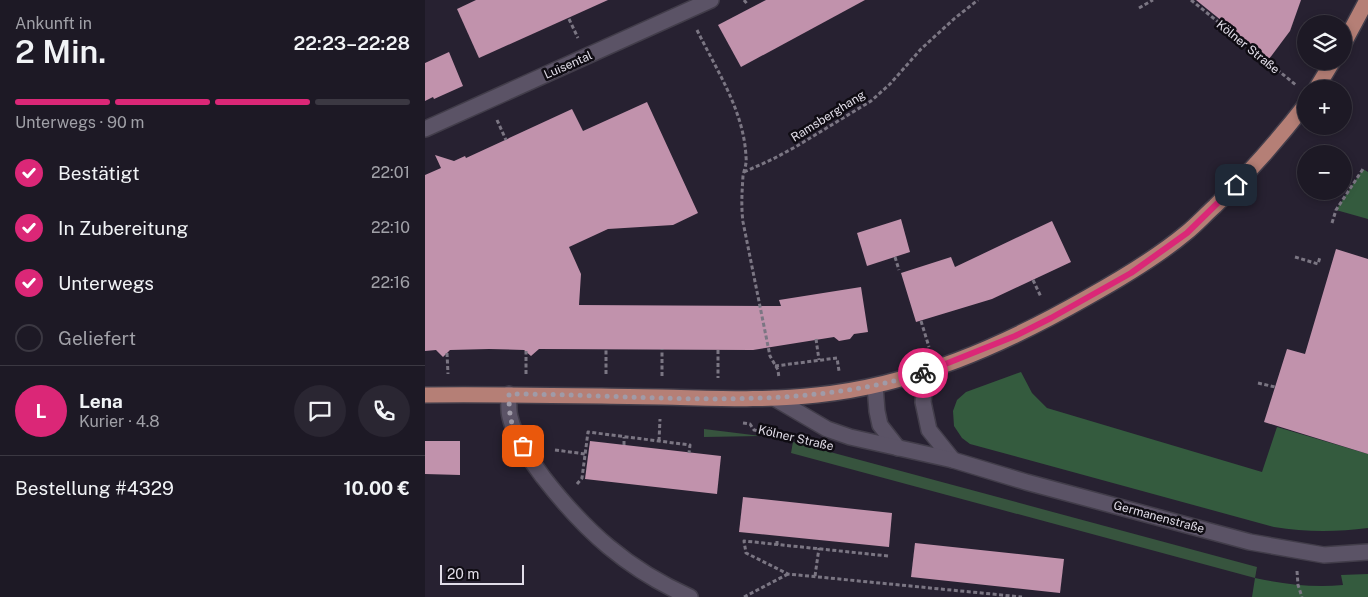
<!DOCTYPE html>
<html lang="de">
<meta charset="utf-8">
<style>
body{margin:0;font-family:"Public Sans",sans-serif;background:#2a2632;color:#f1f3f6;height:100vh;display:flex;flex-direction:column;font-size:19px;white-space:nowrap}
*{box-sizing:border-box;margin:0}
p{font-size:16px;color:#a0a0a7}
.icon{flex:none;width:28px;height:28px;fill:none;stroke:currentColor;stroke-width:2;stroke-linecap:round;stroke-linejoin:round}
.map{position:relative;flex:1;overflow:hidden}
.panel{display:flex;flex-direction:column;background:#1d1925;width:425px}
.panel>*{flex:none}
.tools{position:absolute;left:872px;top:15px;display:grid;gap:10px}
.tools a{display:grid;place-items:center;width:55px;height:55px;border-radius:50%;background:#1d1925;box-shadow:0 2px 8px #0003,0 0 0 1px #3b3842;font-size:25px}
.scale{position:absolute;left:15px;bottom:12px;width:84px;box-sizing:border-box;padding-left:5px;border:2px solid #e1dde8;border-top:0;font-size:14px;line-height:18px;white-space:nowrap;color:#e1dde8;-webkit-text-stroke:4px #0f0c13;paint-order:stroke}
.pin{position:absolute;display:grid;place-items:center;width:42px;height:42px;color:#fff;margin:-21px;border-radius:10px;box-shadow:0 2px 8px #0006}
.courier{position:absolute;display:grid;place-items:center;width:50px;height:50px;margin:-25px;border:4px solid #db2777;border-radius:50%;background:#fff;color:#222;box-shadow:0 1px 6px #0007}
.head em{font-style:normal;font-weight:600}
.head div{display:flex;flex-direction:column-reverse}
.head{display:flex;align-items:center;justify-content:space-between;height:85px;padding:0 15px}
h1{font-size:32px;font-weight:600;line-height:38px}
.bar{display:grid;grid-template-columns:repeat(4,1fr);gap:8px 5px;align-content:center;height:60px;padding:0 15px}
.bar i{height:6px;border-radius:4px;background:#3b3842}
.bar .active{background:#db2777}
.bar p{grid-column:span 4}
.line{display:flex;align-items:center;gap:12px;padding:0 15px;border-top:1px solid #3b3842}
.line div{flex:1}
.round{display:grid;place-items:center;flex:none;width:52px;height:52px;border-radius:26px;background:#2a2632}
ol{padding:0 15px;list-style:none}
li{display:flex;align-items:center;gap:15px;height:55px}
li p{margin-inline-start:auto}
li .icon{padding:5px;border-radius:50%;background:#db2777;color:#fff;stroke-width:4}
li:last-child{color:#a0a0a7}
li i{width:28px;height:28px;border:2px solid #3b3842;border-radius:50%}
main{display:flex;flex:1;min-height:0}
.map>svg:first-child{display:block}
</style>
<main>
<section class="panel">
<div class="head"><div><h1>2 Min.</h1><p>Ankunft in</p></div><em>22:23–22:28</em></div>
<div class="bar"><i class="active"></i><i class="active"></i><i class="active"></i><i></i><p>Unterwegs · 90 m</p></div>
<ol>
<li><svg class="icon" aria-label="check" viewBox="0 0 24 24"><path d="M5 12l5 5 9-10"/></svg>Bestätigt<p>22:01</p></li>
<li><svg class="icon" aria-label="check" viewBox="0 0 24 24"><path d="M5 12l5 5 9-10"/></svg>In Zubereitung<p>22:10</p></li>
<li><svg class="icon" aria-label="check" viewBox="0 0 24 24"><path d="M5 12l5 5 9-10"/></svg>Unterwegs<p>22:16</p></li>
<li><i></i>Geliefert</li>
</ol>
<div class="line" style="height:90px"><b class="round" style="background:#db2777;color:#fff">L</b><div><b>Lena</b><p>Kurier · 4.8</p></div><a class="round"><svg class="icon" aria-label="chat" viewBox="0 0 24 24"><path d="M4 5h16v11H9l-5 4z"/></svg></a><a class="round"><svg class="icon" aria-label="phone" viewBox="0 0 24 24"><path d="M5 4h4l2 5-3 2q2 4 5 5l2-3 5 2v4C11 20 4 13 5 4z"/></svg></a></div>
<div class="line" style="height:65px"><div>Bestellung #4329</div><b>10.00 €</b></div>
</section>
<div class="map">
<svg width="943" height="597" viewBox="0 0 943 597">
<rect width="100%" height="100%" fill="#272131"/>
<g fill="#37543e">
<path d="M 279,429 L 336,436 L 279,437 Z"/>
<path d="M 368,442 L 832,567 L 830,578 L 366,453 Z"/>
</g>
<g fill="#345b3e">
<path d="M 938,169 L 943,172 L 943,219 L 911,210 Z"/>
<path d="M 596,372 L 607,393 L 622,408 L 837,472 L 852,427 L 943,454 L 943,528 C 911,532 880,532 849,527 L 545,444 L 537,438 L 529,426 L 528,411 L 532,400 L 541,392 Z"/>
<path d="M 943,574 L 943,597 L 827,597 L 830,578 C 859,584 888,588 918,585 L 916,575 Z"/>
</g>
<g fill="#c192ac">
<path d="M 51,0 L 183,0 L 54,58 L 32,9 Z"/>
<path d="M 341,0 L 440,0 L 316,67 L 293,25 Z"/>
<path d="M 771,0 L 876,0 L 865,31 L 844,59 Z"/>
<path d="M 24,52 L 38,86 L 9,99 L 8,97 L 0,101 L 0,63 Z"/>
<path d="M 222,102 L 273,213 L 248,225 L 183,229 L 144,247 L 156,274 L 154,305 L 356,306 L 354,300 L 436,287 L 443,332 L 429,334 L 425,339 L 414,341 L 409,337 L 328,350 L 114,349 L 106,356 L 99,350 L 64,349 L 25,350 L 18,357 L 11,350 L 0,351 L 0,175 L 16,168 L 10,155 L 29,161 L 40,156 L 41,158 L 147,109 L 158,131 Z"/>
<path d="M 476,219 L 485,252 L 442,266 L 432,233 Z"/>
<path d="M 627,221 L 646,262 L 567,299 L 491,322 L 476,273 L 526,257 L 530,267 Z"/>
<path d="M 911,249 L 943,259 L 943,454 L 839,422 L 862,349 L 880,354 Z"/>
<path d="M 0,441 L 35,441 L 35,475 L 0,474 Z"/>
<path d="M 165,441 L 296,456 L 292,494 L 160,479 Z"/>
<path d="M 318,497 L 467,513 L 464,547 L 314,532 Z"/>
<path d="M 490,543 L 639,559 L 635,593 L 486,577 Z"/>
</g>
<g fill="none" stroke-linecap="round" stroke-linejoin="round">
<defs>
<g id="minor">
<path d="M 0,129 L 286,0"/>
<path d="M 501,373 L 498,402 L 504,430 L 528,460"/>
<path d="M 450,386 L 452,411 L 455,425 L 473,448"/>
<path d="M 84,394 C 84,402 83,410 85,417 C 90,439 105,459 118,477 C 160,531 202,569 265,597"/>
<path d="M 349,398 L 402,429 L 425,437 L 528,460 L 601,482 L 825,542 L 899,555 L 943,552"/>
</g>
<g id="major">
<path d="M 919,43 L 942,0"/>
<path d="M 891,89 L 908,61"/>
<path d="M 0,395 C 79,394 157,396 236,397 C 288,398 340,401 392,395 C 489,385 579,345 663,297 C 697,278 731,258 761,233 C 771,225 780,215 790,206 C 823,174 853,140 881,104"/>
</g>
</defs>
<use href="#minor" stroke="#423d4a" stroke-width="18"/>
<use href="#major" stroke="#423d4a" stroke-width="18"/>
<g stroke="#7b7683" stroke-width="3" stroke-dasharray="4 2.5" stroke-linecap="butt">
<path d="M 319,0 L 323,5"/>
<path d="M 766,0 L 871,85"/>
<path d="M 714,8 L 728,0"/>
<path d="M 144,19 L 153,38"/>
<path d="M 272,30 C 292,71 319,111 321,157 C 322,164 319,170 318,176 C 317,192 316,206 318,222 L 345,356 L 353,370 L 354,378"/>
<path d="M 72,120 L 81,140"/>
<path d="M 319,172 L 348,159 L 372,146 L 446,101 L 465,84 L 496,49 L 530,18 L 553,0"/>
<path d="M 907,223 L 911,210 L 938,169"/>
<path d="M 470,257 L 474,270"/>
<path d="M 870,257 L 893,264 L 895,257"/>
<path d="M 608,280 L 616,297"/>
<path d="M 496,321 L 504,347"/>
<path d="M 391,339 L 394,360"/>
<path d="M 293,350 L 293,378"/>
<path d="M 22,353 L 23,374"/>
<path d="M 350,366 L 412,358 L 414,371"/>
<path d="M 101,374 L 101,351"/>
<path d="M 181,374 L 181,349"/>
<path d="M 237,376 L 237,349"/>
<path d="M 833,383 L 850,387"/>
<path d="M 318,423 L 325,424 L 329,430 L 371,437"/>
<path d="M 234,441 L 235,419"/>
<path d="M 199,445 L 199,437"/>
<path d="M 130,450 L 160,454"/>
<path d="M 152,484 L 157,478 L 163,432 L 265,445 L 264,453"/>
<path d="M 352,545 L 352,539"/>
<path d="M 463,556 L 319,541 L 321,553 L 363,574 L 597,597"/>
<path d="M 872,571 L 873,585 L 877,597"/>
<path d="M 390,576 L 394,548"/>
<path d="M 319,597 L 363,574"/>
</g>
<use href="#minor" stroke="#5b5366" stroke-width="15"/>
<use href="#major" stroke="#b57f76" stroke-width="15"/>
</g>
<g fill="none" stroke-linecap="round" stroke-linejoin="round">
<path stroke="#a09ba8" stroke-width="5" stroke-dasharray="0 9" d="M 98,446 C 86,427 84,417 84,394 C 222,394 364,414 498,373"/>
<path stroke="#db2777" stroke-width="6" d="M 498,373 L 590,336 L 626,318 L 706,273 L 762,233 L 811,185"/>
</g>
<g text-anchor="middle" stroke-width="5" stroke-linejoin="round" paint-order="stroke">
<g font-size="12" fill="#e1dde8" stroke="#0f0c13">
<text transform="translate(823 47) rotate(39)" y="4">Kölner Straße</text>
<text transform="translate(143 65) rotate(-24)" y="4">Luisental</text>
<text transform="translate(403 116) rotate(-32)" y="4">Ramsberghang</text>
<text transform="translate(371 438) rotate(13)" y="4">Kölner Straße</text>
<text transform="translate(734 517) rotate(15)" y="4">Germanenstraße</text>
</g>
</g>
</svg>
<div class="tools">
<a><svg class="icon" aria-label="layers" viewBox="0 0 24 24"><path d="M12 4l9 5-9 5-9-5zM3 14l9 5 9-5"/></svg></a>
<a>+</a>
<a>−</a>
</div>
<div class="scale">20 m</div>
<div class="pin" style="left:98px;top:446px;background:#ea580c"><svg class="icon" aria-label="bag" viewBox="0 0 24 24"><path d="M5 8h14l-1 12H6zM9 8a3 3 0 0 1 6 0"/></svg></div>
<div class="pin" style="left:811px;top:185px;background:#1f2937"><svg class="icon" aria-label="home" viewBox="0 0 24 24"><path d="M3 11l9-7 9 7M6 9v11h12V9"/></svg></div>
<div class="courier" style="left:498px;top:373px"><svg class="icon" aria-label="bike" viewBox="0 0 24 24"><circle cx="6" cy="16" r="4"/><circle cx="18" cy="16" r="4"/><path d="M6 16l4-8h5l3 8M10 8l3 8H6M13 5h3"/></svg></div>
</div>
</main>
